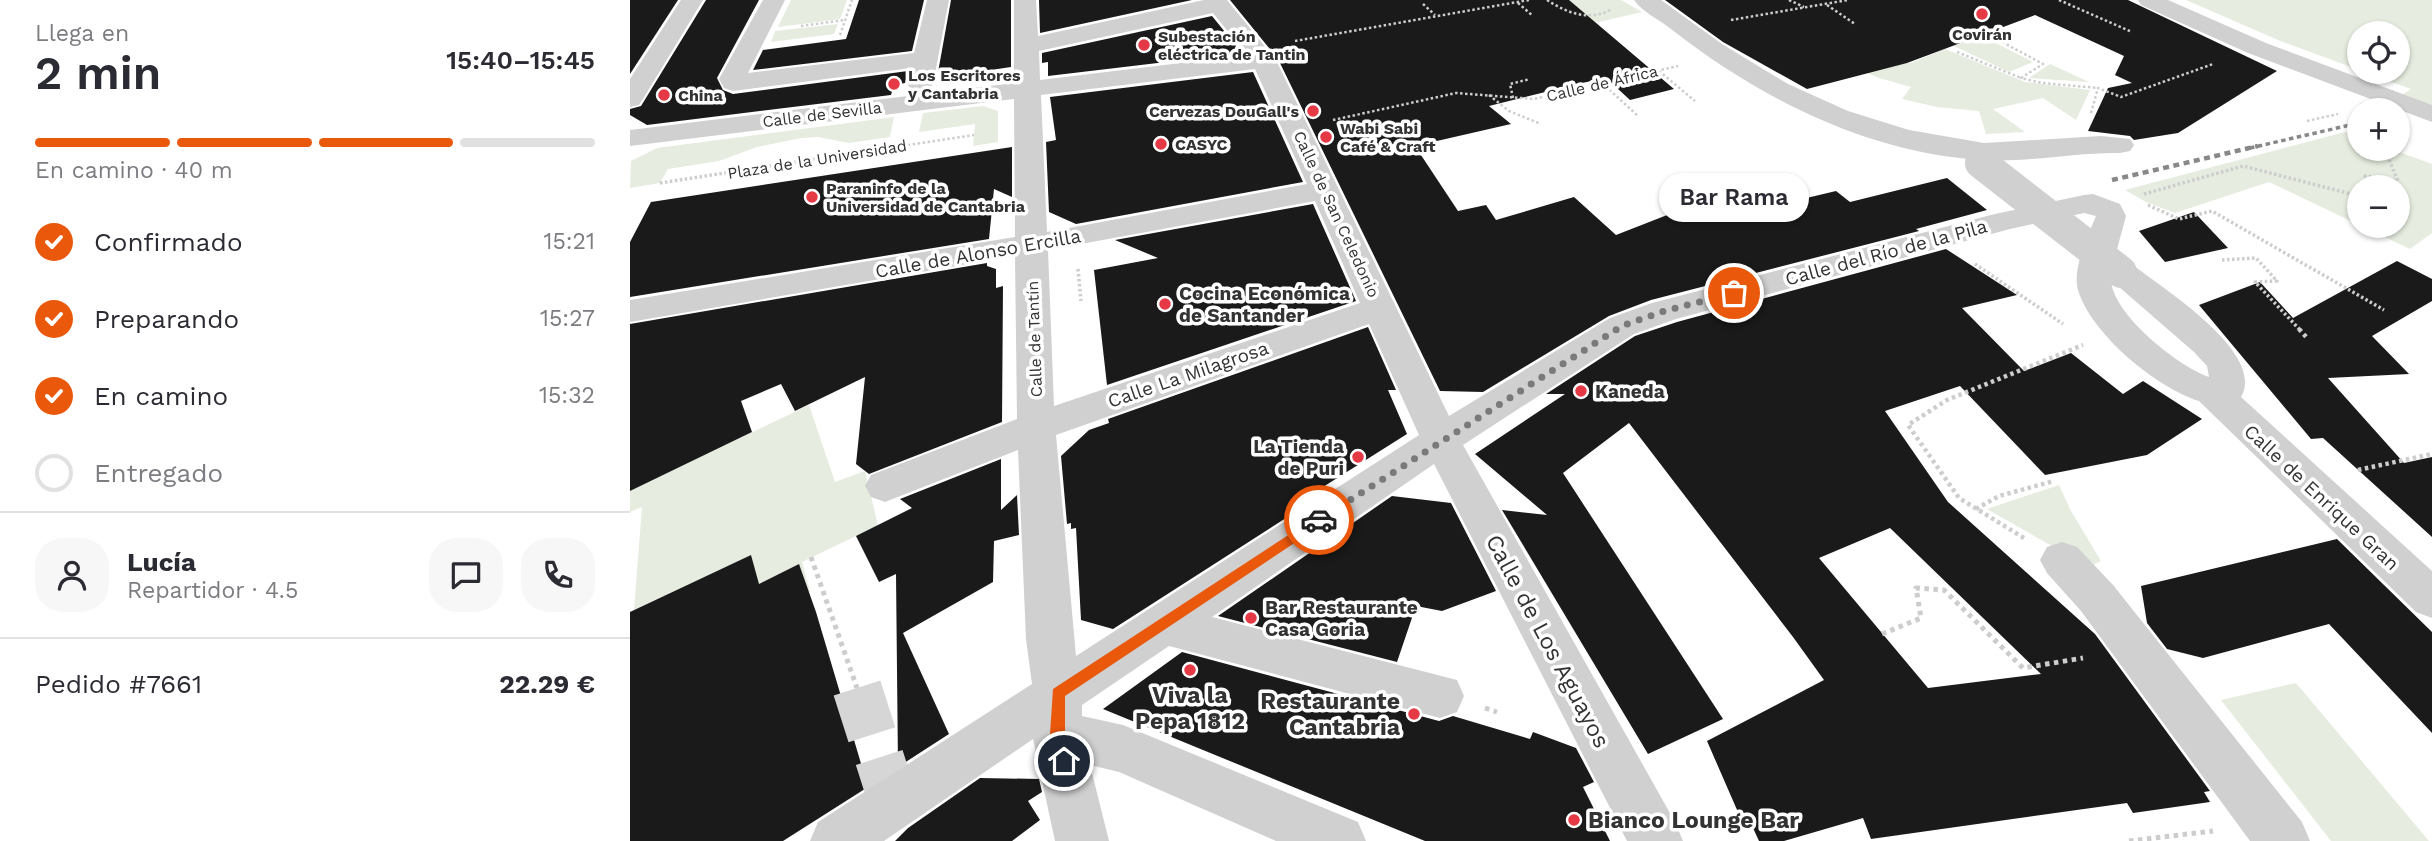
<!DOCTYPE html>
<html lang="es">
<meta charset="utf-8">
<style>
body{margin:0;font-family:"Work Sans",sans-serif;background:#f7f7f7;color:#2b2b33;height:100vh;display:flex;flex-direction:column;font-size:26px;white-space:nowrap}
*{box-sizing:border-box;margin:0}
p{font-size:23px;color:#7c7c81}
.icon{flex:none;width:38px;height:38px;fill:none;stroke:currentColor;stroke-width:2;stroke-linecap:round;stroke-linejoin:round}
.map{position:relative;flex:1;overflow:hidden}
.panel{display:flex;flex-direction:column;background:#fff;width:630px}
.panel>*{flex:none}
.tools{position:absolute;left:1717px;top:21px;display:grid;gap:14px}
.tools a{display:grid;place-items:center;width:63px;height:63px;border-radius:50%;background:#fff;box-shadow:0 2px 5px #0004;font-size:35px}
.pin{position:absolute;display:grid;place-items:center;width:60px;height:60px;color:#fff;margin:-30px;border:4px solid #fff;border-radius:50%;box-shadow:0 2px 7px #0007}
.courier{position:absolute;display:grid;place-items:center;width:70px;height:70px;margin:-35px;border:5px solid #ea580c;border-radius:50%;background:#fff;color:#222;box-shadow:0 2px 9px #0007}
.bubble{position:absolute;height:49px;border-radius:24px;background:#fff;box-shadow:0 2px 5px #0004;font-size:23px;font-weight:600;line-height:49px;text-align:center}
.summary em{font-style:normal;font-weight:600}
.summary div{display:flex;flex-direction:column-reverse}
.summary{display:flex;align-items:center;justify-content:space-between;height:119px;padding:0 35px}
h1{font-size:46px;font-weight:600;line-height:52px}
.bar{display:grid;grid-template-columns:repeat(4,1fr);gap:10px 7px;align-content:center;height:84px;padding:0 35px}
.bar i{height:9px;border-radius:5px;background:#e1e1e2}
.bar .current{background:#ea580c}
.bar p{grid-column:span 4}
.line{display:flex;align-items:center;gap:18px;padding:0 35px;border-top:2px solid #e1e1e2}
.line div{flex:1}
.round{display:grid;place-items:center;flex:none;width:74px;height:74px;border-radius:28px;background:#f7f7f7}
ol{padding:0 35px;list-style:none}
li{display:flex;align-items:center;gap:21px;height:77px}
li p{margin-inline-start:auto}
li .icon{padding:7px;border-radius:50%;background:#ea580c;color:#fff;stroke-width:4}
li:last-child{color:#7c7c81}
li i{width:38px;height:38px;border:4px solid #e1e1e2;border-radius:50%}
main{display:flex;flex:1;min-height:0}
.map>svg:first-child{display:block}
</style>
<main>
<section class="panel">
<div class="summary"><div><h1>2 min</h1><p>Llega en</p></div><em>15:40–15:45</em></div>
<div class="bar"><i class="current"></i><i class="current"></i><i class="current"></i><i></i><p>En camino · 40 m</p></div>
<ol>
<li><svg class="icon" aria-label="check" viewBox="0 0 24 24"><path d="M5 12l5 5 9-10"/></svg>Confirmado<p>15:21</p></li>
<li><svg class="icon" aria-label="check" viewBox="0 0 24 24"><path d="M5 12l5 5 9-10"/></svg>Preparando<p>15:27</p></li>
<li><svg class="icon" aria-label="check" viewBox="0 0 24 24"><path d="M5 12l5 5 9-10"/></svg>En camino<p>15:32</p></li>
<li><i></i>Entregado</li>
</ol>
<div class="line" style="height:126px"><a class="round"><svg class="icon" aria-label="person" viewBox="0 0 24 24"><circle cx="12" cy="8" r="4"/><path d="M4 21q1-7 8-7t8 7"/></svg></a><div><b>Lucía</b><p>Repartidor · 4.5</p></div><a class="round"><svg class="icon" aria-label="chat" viewBox="0 0 24 24"><path d="M4 5h16v11H9l-5 4z"/></svg></a><a class="round"><svg class="icon" aria-label="phone" viewBox="0 0 24 24"><path d="M5 4h4l2 5-3 2q2 4 5 5l2-3 5 2v4C11 20 4 13 5 4z"/></svg></a></div>
<div class="line" style="height:91px"><div>Pedido #7661</div><b>22.29 €</b></div>
</section>
<div class="map">
<svg width="1802" height="841" viewBox="0 0 1802 841">
<rect width="100%" height="100%" fill="#fff"/>
<g fill="#e6ecdf">
<path d="M 161,0 L 217,0 L 210,19 L 148,27 Z"/>
<path d="M 910,0 L 991,0 L 1012,12 L 943,28 Z"/>
<path d="M 1556,0 L 1802,0 L 1802,107 L 1772,95 L 1781,89 L 1734,72 L 1768,72 L 1768,33 L 1729,33 L 1729,70 L 1648,40 Z"/>
<path d="M 208,24 L 204,34 L 141,42 L 145,31 Z"/>
<path d="M 1352,36 L 1403,62 L 1379,72 L 1324,46 Z"/>
<path d="M 1315,49 L 1395,82 L 1460,90 L 1446,120 L 1413,98 L 1363,109 L 1395,132 L 1356,134 L 1349,111 L 1307,107 L 1272,99 L 1281,87 L 1249,78 L 1214,63 L 1281,63 Z"/>
<path d="M 1420,64 L 1459,82 L 1399,78 Z"/>
<path d="M 353,106 L 368,111 L 368,142 L 343,146 L 345,124 L 289,132 L 293,113 Z"/>
<path d="M 264,117 L 260,137 L 219,143 L 188,137 L 171,138 L 127,147 L 89,161 L 38,169 L 30,183 L 0,188 L 1,161 L 27,148 Z"/>
<path d="M 1715,132 L 1729,137 L 1729,149 L 1761,149 L 1802,164 L 1802,233 L 1780,249 L 1731,226 L 1768,226 L 1768,187 L 1729,187 L 1729,225 L 1639,182 L 1545,213 L 1516,202 L 1495,190 Z"/>
<path d="M 179,405 L 205,482 L 235,471 L 250,534 L 230,544 L 226,536 L 172,562 L 180,591 L 134,613 L 121,555 L 4,610 L 12,507 L 0,512 L 0,491 Z"/>
<path d="M 1429,485 L 1441,511 L 1471,561 L 1449,571 L 1429,550 L 1357,509 Z"/>
<path d="M 1666,683 L 1799,841 L 1701,841 L 1591,700 Z"/>
</g>
<g fill="#1a1a1a" fill-rule="evenodd">
<path d="M 0,0 L 48,0 L 0,74 Z"/>
<path d="M 76,0 L 129,0 L 87,78 L 93,90 L 103,94 L 278,71 L 275,83 L 264,85 L 261,95 L 17,125 L 0,115 L 0,109 L 11,106 Z"/>
<path d="M 229,0 L 294,0 L 282,51 L 123,70 L 133,50 L 216,39 Z"/>
<path d="M 321,0 L 381,0 L 381,67 L 307,78 Z"/>
<path d="M 409,0 L 562,0 L 410,33 Z"/>
<path d="M 600,0 L 939,0 L 1044,89 L 1000,100 L 976,78 L 952,83 L 859,106 L 881,124 L 785,146 L 828,211 L 856,205 L 866,220 L 944,197 L 986,235 L 1096,192 L 1118,212 L 1206,191 L 1220,202 L 1317,178 L 1357,210 L 1286,229 L 1289,231 L 1021,300 L 979,316 L 853,392 L 810,391 L 648,59 Z"/>
<path d="M 1035,0 L 1498,0 L 1647,71 L 1548,133 L 1504,140 L 1500,136 L 1458,131 L 1478,88 L 1502,83 L 1485,75 L 1494,56 L 1405,15 L 1277,63 L 1177,89 L 1093,42 Z"/>
<path d="M 582,16 L 612,53 L 418,76 L 418,62 L 412,63 L 412,53 Z"/>
<path d="M 623,72 L 673,182 L 446,224 L 419,212 L 416,142 L 426,140 L 420,97 Z"/>
<path d="M 382,147 L 382,197 L 364,189 L 359,239 L 0,297 L 0,242 L 21,202 Z"/>
<path d="M 683,204 L 726,301 L 477,385 L 464,270 L 528,258 L 485,240 Z"/>
<path d="M 1564,212 L 1598,248 L 1535,262 L 1509,231 Z"/>
<path d="M 1316,249 L 1387,295 L 1332,308 L 1394,371 L 1441,353 L 1493,394 L 1513,381 L 1572,419 L 1517,455 L 1415,475 L 1330,386 L 1255,411 L 1318,502 L 1465,634 L 1580,791 L 1574,792 L 1580,802 L 1503,813 L 1497,803 L 1241,839 L 1233,818 L 1154,841 L 1129,841 L 1118,817 L 1111,819 L 1077,741 L 1194,680 L 1163,637 L 999,423 L 933,473 L 1093,719 L 1018,754 L 872,510 L 917,515 L 845,454 L 935,394 L 916,394 L 1005,336 L 1047,322 ZM 1260,528 L 1321,587 L 1411,674 L 1298,688 L 1189,558 Z"/>
<path d="M 1767,261 L 1802,279 L 1802,301 L 1742,336 L 1779,374 L 1698,378 L 1774,463 L 1802,457 L 1802,537 L 1693,438 L 1681,439 L 1569,305 L 1630,282 L 1663,318 Z"/>
<path d="M 357,263 L 357,266 L 366,269 L 366,288 L 373,286 L 372,422 L 239,474 L 226,464 L 235,377 L 165,411 L 151,384 L 111,401 L 122,432 L 0,491 L 0,324 Z"/>
<path d="M 738,327 L 766,390 L 758,390 L 777,434 L 693,487 L 701,489 L 483,629 L 451,620 L 446,528 L 441,529 L 441,523 L 437,524 L 431,456 L 459,430 L 479,423 L 478,419 Z"/>
<path d="M 371,459 L 371,510 L 387,495 L 389,535 L 364,541 L 363,582 L 273,633 L 319,734 L 268,767 L 266,574 L 249,582 L 226,536 L 282,508 L 270,499 Z"/>
<path d="M 762,496 L 821,503 L 866,591 L 812,611 L 786,606 L 767,662 L 588,616 Z"/>
<path d="M 1707,539 L 1802,632 L 1802,733 L 1699,624 L 1573,658 L 1537,649 L 1517,623 L 1511,586 Z"/>
<path d="M 121,555 L 129,584 L 169,564 L 186,612 L 238,787 L 153,841 L 0,841 L 0,612 Z"/>
<path d="M 552,652 L 809,721 L 823,716 L 900,739 L 903,732 L 946,748 L 964,782 L 953,787 L 980,841 L 795,841 L 473,709 Z"/>
<path d="M 350,778 L 409,779 L 412,792 L 398,801 L 410,820 L 382,841 L 265,841 L 278,828 Z"/>
</g>
<g fill="none" stroke-linecap="round" stroke-linejoin="round">
<path stroke="#d6d6d6" stroke-width="49" stroke-dasharray="49 24" stroke-linecap="butt" d="M 227,688 L 264,804"/>
<g stroke="#cdcdcd" stroke-width="2.5" stroke-dasharray="2.5 2.5" stroke-linecap="butt">
<path d="M 917,0 C 937,13 960,22 982,9"/>
<path d="M 1159,0 L 1174,7"/>
<path d="M 1429,0 L 1502,32"/>
<path d="M 888,3 L 903,16"/>
<path d="M 793,4 L 805,15"/>
<path d="M 1197,5 L 1225,24"/>
<path d="M 1101,20 L 1218,0"/>
<path d="M 171,26 L 215,20"/>
<path d="M 210,35 L 222,0"/>
<path d="M 1359,35 L 1413,64 L 1391,78 L 1412,83 L 1468,88"/>
<path d="M 665,41 L 899,0"/>
<path d="M 1327,52 L 1391,78"/>
<path d="M 1029,71 L 1065,101"/>
<path d="M 972,83 L 1007,115"/>
<path d="M 859,95 L 879,111 L 911,124"/>
<path d="M 883,98 L 880,84 L 900,79"/>
<path d="M 1461,113 L 1468,88 L 1491,97 L 1583,64"/>
<path d="M 703,120 L 826,93 L 904,99 L 1048,66"/>
<path d="M 1677,121 L 1708,114"/>
<path d="M 1768,140 L 1774,143 L 1768,144"/>
<path d="M 258,148 L 344,135"/>
</g>
<g stroke="#cdcdcd" stroke-width="3.5" stroke-dasharray="2.5 2.5" stroke-linecap="butt">
<path d="M 30,183 L 270,146"/>
<path d="M 1737,187 L 1735,176 L 1768,181 L 1757,155 L 1762,149"/>
<path d="M 1514,194 L 1613,166 L 1729,196"/>
<path d="M 1518,205 L 1549,219 L 1582,211 L 1754,310"/>
<path d="M 1592,260 L 1626,258 L 1647,281 L 1625,282 L 1671,331"/>
<path d="M 1345,264 L 1433,324"/>
<path d="M 448,269 L 451,301"/>
</g>
<g stroke="#cdcdcd" stroke-width="4.5" stroke-dasharray="3.5 3.5" stroke-linecap="butt">
<path d="M 1669,329 L 1678,339"/>
<path d="M 1728,470 L 1802,454"/>
<path d="M 1346,509 L 1369,496 L 1424,481"/>
<path d="M 1394,538 L 1329,498 L 1278,425 L 1317,400 L 1453,345"/>
</g>
<g stroke="#cdcdcd" stroke-width="5" stroke-dasharray="4.5 4.5" stroke-linecap="butt">
<path d="M 181,557 L 227,688"/>
<path d="M 1252,634 L 1291,618 L 1286,588 L 1314,590 L 1393,668 L 1453,658"/>
<path d="M 855,708 L 867,712"/>
<path d="M 1499,841 L 1583,831"/>
</g>
<g fill="#d0d0d0" fill-rule="evenodd">
<path d="M 51,0 L 73,0 L 13,99 L 9,105 L 0,107 L 0,79 Z"/>
<path d="M 133,0 L 155,0 L 118,73 L 284,53 L 297,0 L 319,0 L 303,84 L 299,89 L 290,92 L 281,89 L 277,84 L 281,68 L 103,91 L 94,88 L 89,79 Z"/>
<path d="M 384,0 L 406,0 L 408,36 L 574,0 L 597,0 L 646,60 L 819,416 L 980,318 L 1022,303 L 1365,214 L 1454,195 L 1463,194 L 1490,204 L 1496,216 L 1483,264 L 1491,262 L 1503,265 C 1532,288 1637,353 1611,397 L 1802,571 L 1802,618 L 1786,612 L 1569,401 C 1527,388 1461,334 1448,290 C 1442,268 1458,236 1466,216 L 1454,213 L 1380,229 L 1046,319 L 1004,334 L 833,445 L 1045,822 L 1053,841 L 997,841 L 804,464 L 582,617 L 827,680 L 834,696 L 827,712 L 810,718 L 539,646 L 452,705 L 452,716 L 493,725 L 728,822 L 736,841 L 646,841 L 489,772 L 460,765 L 479,841 L 425,841 L 403,739 L 254,841 L 180,841 L 188,822 L 402,684 L 396,639 L 388,450 L 255,502 L 241,497 L 235,486 L 241,475 L 387,419 L 385,256 L 0,322 L 0,300 L 385,237 L 384,99 L 0,146 L 0,130 L 384,83 ZM 583,13 L 617,55 L 410,80 L 409,51 ZM 625,69 L 677,184 L 417,232 L 411,95 ZM 685,201 L 730,303 L 424,406 L 418,250 ZM 1481,280 L 1564,352 L 1577,366 L 1579,377 C 1548,366 1483,315 1481,280 ZM 739,324 L 789,435 L 446,656 L 426,435 Z"/>
<path d="M 1004,0 L 1031,0 L 1092,44 L 1158,84 L 1218,111 L 1279,130 L 1354,143 L 1471,136 L 1500,139 L 1504,145 L 1500,151 L 1490,153 C 1444,152 1398,163 1352,160 C 1238,153 1129,98 1041,29 C 1030,20 1012,12 1004,0 Z"/>
<path d="M 1508,0 L 1538,0 L 1636,43 L 1802,105 L 1802,122 L 1618,53 L 1511,5 Z"/>
<path d="M 1432,542 L 1447,547 L 1483,585 L 1672,822 L 1680,841 L 1620,841 L 1451,611 L 1417,573 L 1410,560 L 1417,547 Z"/>
</g>
<path stroke="#888" stroke-width="3.5" stroke-dasharray="4.5 3.5" stroke-linecap="butt" d="M 1620,148 L 1729,123"/>
<path stroke="#888" stroke-width="4.5" stroke-dasharray="6 4.5" stroke-linecap="butt" d="M 1482,180 L 1628,146"/>
<path stroke="#cdcdcd" stroke-width="2.5" stroke-dasharray="2.5 2.5" stroke-linecap="butt" d="M 1730,105 L 1750,101 L 1766,90"/>
<path stroke="#d0d0d0" stroke-width="32" d="M 1351,163 L 1491,272"/>
</g>
<path fill="#ea580c" d="M 689,515 L 693,517 L 693,524 L 435,696 L 435,734 L 441,761 L 439,766 L 434,768 L 428,766 L 420,734 L 423,689 Z"/>
<g fill="none" stroke-linecap="round" stroke-linejoin="round">
<path stroke="#7a7a7a" stroke-width="7" stroke-dasharray="0 12.6" d="M 689,520 L 992,326 L 1034,311 L 1104,293"/>
</g>
<g fill="#e63946" stroke="#fff" stroke-width="2.5">
<circle cx="1352" cy="14" r="7"/>
<circle cx="514" cy="45" r="7"/>
<circle cx="264" cy="84" r="7"/>
<circle cx="34" cy="95" r="7"/>
<circle cx="683" cy="111" r="7"/>
<circle cx="696" cy="137" r="7"/>
<circle cx="531" cy="144" r="7"/>
<circle cx="182" cy="197" r="7"/>
<circle cx="535" cy="304" r="7"/>
<circle cx="951" cy="391" r="7"/>
<circle cx="728" cy="457" r="7"/>
<circle cx="621" cy="618" r="7"/>
<circle cx="560" cy="670" r="7"/>
<circle cx="784" cy="714" r="7"/>
<circle cx="944" cy="820" r="7"/>
</g>
<g text-anchor="middle" stroke-width="7" stroke-linejoin="round" paint-order="stroke">
<g font-size="16" font-weight="bold" fill="#333" stroke="#fff" text-anchor="start">
<text x="1352" y="40" text-anchor="middle">Covirán</text>
<text x="528" y="42">Subestación<tspan x="528" dy="18">eléctrica de Tantin</tspan></text>
<text x="278" y="81">Los Escritores<tspan x="278" dy="18">y Cantabria</tspan></text>
<text x="48" y="101">China</text>
<text x="669" y="117" text-anchor="end">Cervezas DouGall's</text>
<text x="710" y="134">Wabi Sabi<tspan x="710" dy="18">Café &amp; Craft</tspan></text>
<text x="545" y="150">CASYC</text>
<text x="196" y="194">Paraninfo de la<tspan x="196" dy="18">Universidad de Cantabria</tspan></text>
</g>
<g font-size="16" fill="#333" stroke="#fff">
<text transform="translate(972 83) rotate(-13)" y="6">Calle de África</text>
<text transform="translate(192 114) rotate(-7)" y="6">Calle de Sevilla</text>
<text transform="translate(187 159) rotate(-9)" y="6">Plaza de la Universidad</text>
<text transform="translate(707 214) rotate(65)" y="6">Calle de San Celedonio</text>
<text transform="translate(404 339) rotate(-92)" y="6">Calle de Tantín</text>
</g>
<g font-size="19" fill="#333" stroke="#fff">
<text transform="translate(1256 252) rotate(-15)" y="7">Calle del Río de la Pila</text>
<text transform="translate(348 253) rotate(-10)" y="7">Calle de Alonso Ercilla</text>
<text transform="translate(558 374) rotate(-19)" y="7">Calle La Milagrosa</text>
<text transform="translate(1692 497) rotate(43)" y="7">Calle de Enrique Gran</text>
</g>
<g font-size="19" font-weight="bold" fill="#333" stroke="#fff" text-anchor="start">
<text x="549" y="300">Cocina Económica<tspan x="549" dy="22">de Santander</tspan></text>
<text x="965" y="398">Kaneda</text>
<text x="714" y="453" text-anchor="end">La Tienda<tspan x="714" dy="22">de Puri</tspan></text>
<text x="635" y="614">Bar Restaurante<tspan x="635" dy="22">Casa Goria</tspan></text>
</g>
<g font-size="23" fill="#333" stroke="#fff">
<text transform="translate(918 641) rotate(62)" y="8">Calle de Los Aguayos</text>
</g>
<g font-size="23" font-weight="bold" fill="#333" stroke="#fff">
<text x="560" y="703">Viva la<tspan x="560" dy="26">Pepa 1812</tspan></text>
<text x="770" y="709" text-anchor="end">Restaurante<tspan x="770" dy="26">Cantabria</tspan></text>
<text x="958" y="828" text-anchor="start">Bianco Lounge Bar</text>
</g>
</g>
</svg>
<div class="tools">
<a><svg class="icon" aria-label="locate" viewBox="0 0 24 24"><circle cx="12" cy="12" r="6"/><path d="M12 2v4M12 18v4M2 12h4M18 12h4"/></svg></a>
<a>+</a>
<a>−</a>
</div>
<div class="pin" style="left:1104px;top:293px;background:#ea580c"><svg class="icon" aria-label="bag" viewBox="0 0 24 24"><path d="M5 8h14l-1 12H6zM9 8a3 3 0 0 1 6 0"/></svg></div>
<div class="pin" style="left:434px;top:761px;background:#1f2937"><svg class="icon" aria-label="home" viewBox="0 0 24 24"><path d="M3 11l9-7 9 7M6 9v11h12V9"/></svg></div>
<div class="courier" style="left:689px;top:520px"><svg class="icon" aria-label="car" viewBox="0 0 24 24"><path d="M5 17H2v-5l4-1 3-4h7l3 4 3 1v5h-3M9 17h6M6 11h13"/><circle cx="7" cy="17" r="2"/><circle cx="17" cy="17" r="2"/></svg></div>
<div class="bubble" style="left:1029px;top:173px;width:150px">Bar Rama</div>
</div>
</main>
